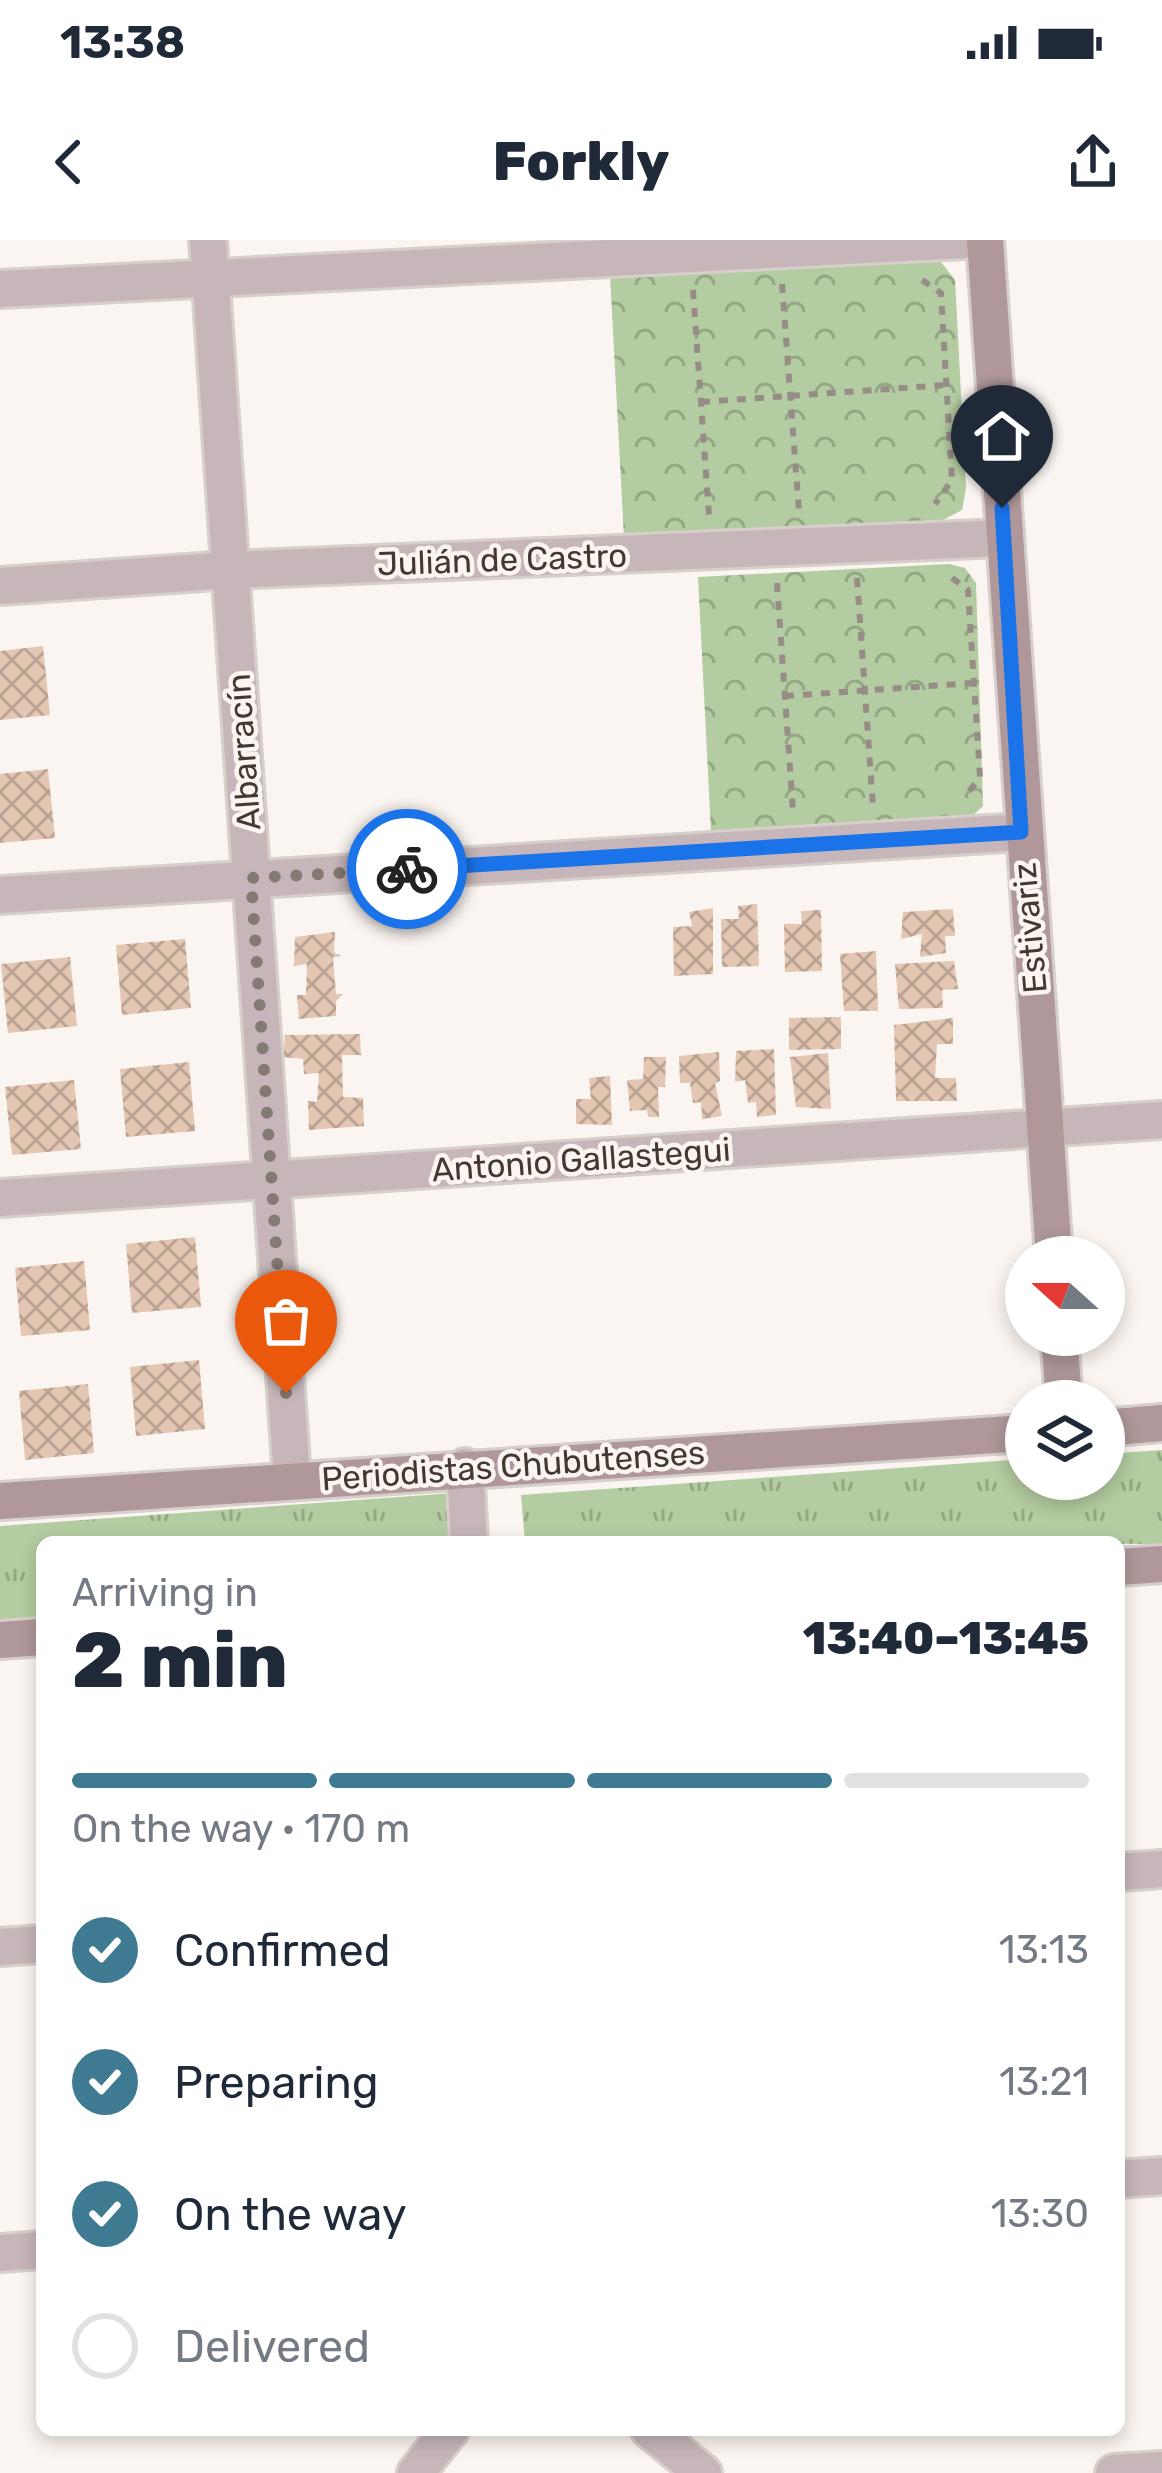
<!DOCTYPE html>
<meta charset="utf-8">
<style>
body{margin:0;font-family:Rubik,sans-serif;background:#f2f2f3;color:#1f2937;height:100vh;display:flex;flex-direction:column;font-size:45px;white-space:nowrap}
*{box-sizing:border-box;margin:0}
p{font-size:39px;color:#747a83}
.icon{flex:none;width:66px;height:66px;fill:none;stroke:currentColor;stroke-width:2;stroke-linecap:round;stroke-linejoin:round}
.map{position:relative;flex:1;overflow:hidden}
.drawer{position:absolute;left:36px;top:1296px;width:1089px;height:900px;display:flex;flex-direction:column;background:#fff;border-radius:18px;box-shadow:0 6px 18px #0003}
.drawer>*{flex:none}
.needle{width:78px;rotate:291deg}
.controls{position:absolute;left:1005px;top:996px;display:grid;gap:24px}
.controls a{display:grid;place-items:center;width:120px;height:120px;border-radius:50%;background:#fff;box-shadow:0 6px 18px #0003;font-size:60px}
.pin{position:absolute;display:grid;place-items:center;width:102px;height:102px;color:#fff;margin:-123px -51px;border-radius:50% 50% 50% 0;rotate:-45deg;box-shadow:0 0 12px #0007}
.pin .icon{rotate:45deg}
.courier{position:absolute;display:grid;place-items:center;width:120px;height:120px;margin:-60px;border:9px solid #1a73e8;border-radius:50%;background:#fff;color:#222;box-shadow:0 3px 15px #0007}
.headline em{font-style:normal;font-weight:800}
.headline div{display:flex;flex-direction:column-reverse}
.headline{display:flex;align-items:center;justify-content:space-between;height:204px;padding:0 36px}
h1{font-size:78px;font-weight:800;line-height:90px}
.bar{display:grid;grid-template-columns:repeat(4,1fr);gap:18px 12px;align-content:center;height:144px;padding:0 36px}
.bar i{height:15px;border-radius:9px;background:#e0e1e3}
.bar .on{background:#3e7a91}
.bar p{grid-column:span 4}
ol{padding:0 36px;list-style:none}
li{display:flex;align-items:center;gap:36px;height:132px}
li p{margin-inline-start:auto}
li .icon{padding:12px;border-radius:50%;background:#3e7a91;color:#fff;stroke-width:4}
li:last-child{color:#747a83}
li i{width:66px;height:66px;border:6px solid #e0e1e3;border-radius:50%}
.status{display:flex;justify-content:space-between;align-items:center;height:84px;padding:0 60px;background:#fff;direction:ltr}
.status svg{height:33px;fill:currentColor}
header{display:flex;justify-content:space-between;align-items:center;height:156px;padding:0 36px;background:#fff;font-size:54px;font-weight:800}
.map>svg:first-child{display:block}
</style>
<div class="status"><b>13:38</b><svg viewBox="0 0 49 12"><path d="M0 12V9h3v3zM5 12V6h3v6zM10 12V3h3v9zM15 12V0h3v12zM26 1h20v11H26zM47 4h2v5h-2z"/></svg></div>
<header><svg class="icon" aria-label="back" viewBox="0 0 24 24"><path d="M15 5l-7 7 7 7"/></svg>Forkly<svg class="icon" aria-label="share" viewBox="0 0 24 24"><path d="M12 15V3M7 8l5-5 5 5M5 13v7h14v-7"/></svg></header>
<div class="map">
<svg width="1162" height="2233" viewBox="0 0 1162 2233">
<defs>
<pattern id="grass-tufts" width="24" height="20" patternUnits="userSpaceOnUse" patternTransform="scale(3)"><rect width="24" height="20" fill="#b4cca1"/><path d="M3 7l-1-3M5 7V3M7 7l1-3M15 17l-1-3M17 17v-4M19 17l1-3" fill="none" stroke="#94a784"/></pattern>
<pattern id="park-crowns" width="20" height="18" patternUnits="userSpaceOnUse" patternTransform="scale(3)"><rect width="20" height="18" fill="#b4cca1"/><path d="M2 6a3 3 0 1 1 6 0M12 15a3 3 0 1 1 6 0" fill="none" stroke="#94a784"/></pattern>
<pattern id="building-cross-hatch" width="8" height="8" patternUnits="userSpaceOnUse" patternTransform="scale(3)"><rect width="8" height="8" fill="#e4c7b3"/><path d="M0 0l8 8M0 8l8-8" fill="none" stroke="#baa392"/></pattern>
</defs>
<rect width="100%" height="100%" fill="#fbf5f1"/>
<g fill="url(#grass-tufts)">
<path d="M 1162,1210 L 1162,1304 L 525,1302 L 521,1255 L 1026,1219 L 1026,1239 L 1104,1239 L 1104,1214 Z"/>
<path d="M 454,1253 L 457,1302 L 42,1302 L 42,1377 L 0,1380 L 0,1286 Z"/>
</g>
<g fill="url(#park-crowns)">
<path d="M 919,17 L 941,22 L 955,40 L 966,248 L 962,270 L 943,280 L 624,298 L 610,35 Z"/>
<path d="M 949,324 L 965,328 L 976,343 L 983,566 L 970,578 L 711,592 L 698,337 Z"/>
</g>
<g fill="url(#building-cross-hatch)">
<path d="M 43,406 L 50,475 L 0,480 L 0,411 Z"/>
<path d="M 48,529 L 55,598 L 0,603 L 0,534 Z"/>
<path d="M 757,664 L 759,726 L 722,727 L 721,679 L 739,679 L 738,666 Z"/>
<path d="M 713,668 L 713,734 L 674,736 L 673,687 L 692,686 L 689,672 Z"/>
<path d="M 953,669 L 955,696 L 945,696 L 946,713 L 920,717 L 922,694 L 901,699 L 903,672 Z"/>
<path d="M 821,670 L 822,731 L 785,732 L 784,684 L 802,684 L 801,671 Z"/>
<path d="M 335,692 L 334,712 L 341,716 L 333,717 L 336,754 L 343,754 L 336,761 L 336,776 L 299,779 L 297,755 L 306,755 L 307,724 L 294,726 L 295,697 Z"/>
<path d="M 185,699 L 191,768 L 122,775 L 116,705 Z"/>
<path d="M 876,711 L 878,771 L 844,771 L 840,714 Z"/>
<path d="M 70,717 L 77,786 L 8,793 L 1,724 Z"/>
<path d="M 954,721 L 958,749 L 942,750 L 943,768 L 899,769 L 895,724 Z"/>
<path d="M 841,777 L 841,809 L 789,810 L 789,778 Z"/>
<path d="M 953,778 L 953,804 L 937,804 L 935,838 L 956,838 L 957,861 L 896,861 L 894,785 Z"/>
<path d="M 360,794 L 361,815 L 342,815 L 343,857 L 363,858 L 364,886 L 309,890 L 308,861 L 317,862 L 319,833 L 304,834 L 303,819 L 283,817 L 285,795 Z"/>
<path d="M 774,809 L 776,875 L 757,877 L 756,862 L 748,863 L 745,840 L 735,842 L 736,811 Z"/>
<path d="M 719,812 L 720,841 L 715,843 L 722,876 L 702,879 L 701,862 L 693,863 L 690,843 L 680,843 L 679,816 Z"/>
<path d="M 828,813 L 831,869 L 796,867 L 790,817 Z"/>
<path d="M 644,817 L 666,817 L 665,847 L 658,847 L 659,877 L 648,877 L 647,870 L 630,871 L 627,840 L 643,839 Z"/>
<path d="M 189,822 L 195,891 L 126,897 L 120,829 Z"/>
<path d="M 610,836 L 612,885 L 576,884 L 576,859 L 591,859 L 589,838 Z"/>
<path d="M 74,840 L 81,909 L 12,915 L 5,847 Z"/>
<path d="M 195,997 L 201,1067 L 132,1073 L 126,1004 Z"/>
<path d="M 84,1021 L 90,1090 L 21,1096 L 15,1028 Z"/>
<path d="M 199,1120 L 205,1189 L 136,1196 L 130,1127 Z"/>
<path d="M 88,1144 L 94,1213 L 25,1220 L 19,1151 Z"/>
</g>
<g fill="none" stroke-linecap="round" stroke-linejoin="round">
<defs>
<g id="street">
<path d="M 208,0 L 292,1239"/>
<path d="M 0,49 L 964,0"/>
<path d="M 0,346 L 230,330 L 1004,298"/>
<path d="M 0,655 L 1021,592"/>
<path d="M 0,958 L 1162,880"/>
<path d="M 465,1227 L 469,1302"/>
<path d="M 1119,1632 L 1162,1629"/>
<path d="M 0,1707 L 42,1704"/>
<path d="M 1119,1939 L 1162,1936"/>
<path d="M 0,2013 L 42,2010"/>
<path d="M 650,2190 L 703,2233"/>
<path d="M 416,2233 L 450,2190"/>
<path d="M 1114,2233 L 1162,2230"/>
</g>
<g id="secondary">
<path d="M 985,0 L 1054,1017"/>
<path d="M 1059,1095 L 1064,1161"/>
<path d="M 1104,1188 L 1162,1183"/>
<path d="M 0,1261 L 1026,1193"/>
<path d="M 1119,1327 L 1162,1324"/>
<path d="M 0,1400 L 42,1397"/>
</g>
</defs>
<use href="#street" stroke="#d6cfca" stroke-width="42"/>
<use href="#secondary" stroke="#d6cfca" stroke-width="42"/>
<g stroke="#978d87" stroke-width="6" stroke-dasharray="9 9" stroke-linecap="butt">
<path d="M 922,40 L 941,53 L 952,240 L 935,264"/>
<path d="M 782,44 L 799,272"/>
<path d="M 693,50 L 709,276"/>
<path d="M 701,162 L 946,145"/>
<path d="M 857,338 L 873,567"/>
<path d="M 952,338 L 968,350 L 980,537 L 965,557"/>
<path d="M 777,343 L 793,571"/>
<path d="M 785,456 L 973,443"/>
</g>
<use href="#street" stroke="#c7b6b9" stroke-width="36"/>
<use href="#secondary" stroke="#af979a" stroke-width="36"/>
</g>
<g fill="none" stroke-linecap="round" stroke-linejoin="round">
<path stroke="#847a74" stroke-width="12" stroke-dasharray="0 21.6" d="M 286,1153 L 251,638 L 407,629"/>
<path stroke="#1a73e8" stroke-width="15" d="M 407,629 L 1021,592 L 1002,268"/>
</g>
<g text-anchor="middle" stroke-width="9" stroke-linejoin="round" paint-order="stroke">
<g font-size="33" fill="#443830" stroke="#fbf5f1">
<text transform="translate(502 319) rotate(-2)" y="12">Julián de Castro</text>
<text transform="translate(243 512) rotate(-94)" y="12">Albarracín</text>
<text transform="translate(1029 688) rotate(-95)" y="12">Estivariz</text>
<text transform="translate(581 919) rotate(-4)" y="12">Antonio Gallastegui</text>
<text transform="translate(513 1225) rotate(-4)" y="12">Periodistas Chubutenses</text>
</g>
</g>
</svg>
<div class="controls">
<a><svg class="needle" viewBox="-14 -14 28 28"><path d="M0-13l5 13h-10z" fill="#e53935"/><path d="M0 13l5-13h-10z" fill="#747a83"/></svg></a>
<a><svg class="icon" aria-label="layers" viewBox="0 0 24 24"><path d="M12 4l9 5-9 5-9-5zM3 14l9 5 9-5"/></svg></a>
</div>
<div class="pin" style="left:286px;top:1153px;background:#ea580c"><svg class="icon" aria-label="bag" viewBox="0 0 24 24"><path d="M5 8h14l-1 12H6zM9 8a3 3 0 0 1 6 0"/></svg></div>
<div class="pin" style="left:1002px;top:268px;background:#1f2937"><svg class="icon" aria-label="home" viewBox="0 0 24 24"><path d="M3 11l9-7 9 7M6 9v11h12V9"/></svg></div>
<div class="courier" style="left:407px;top:629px"><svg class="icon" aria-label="bike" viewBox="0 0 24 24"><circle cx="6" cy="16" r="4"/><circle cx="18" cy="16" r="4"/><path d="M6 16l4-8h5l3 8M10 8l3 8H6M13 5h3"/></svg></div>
<section class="drawer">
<div class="headline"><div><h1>2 min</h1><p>Arriving in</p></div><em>13:40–13:45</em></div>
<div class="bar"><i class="on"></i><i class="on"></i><i class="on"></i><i></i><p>On the way · 170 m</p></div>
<ol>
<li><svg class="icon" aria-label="check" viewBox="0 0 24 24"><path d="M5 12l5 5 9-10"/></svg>Confirmed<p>13:13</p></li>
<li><svg class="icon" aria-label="check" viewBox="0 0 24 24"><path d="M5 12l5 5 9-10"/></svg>Preparing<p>13:21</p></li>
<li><svg class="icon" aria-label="check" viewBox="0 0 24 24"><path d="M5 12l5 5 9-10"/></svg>On the way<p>13:30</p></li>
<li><i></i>Delivered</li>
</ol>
</section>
</div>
